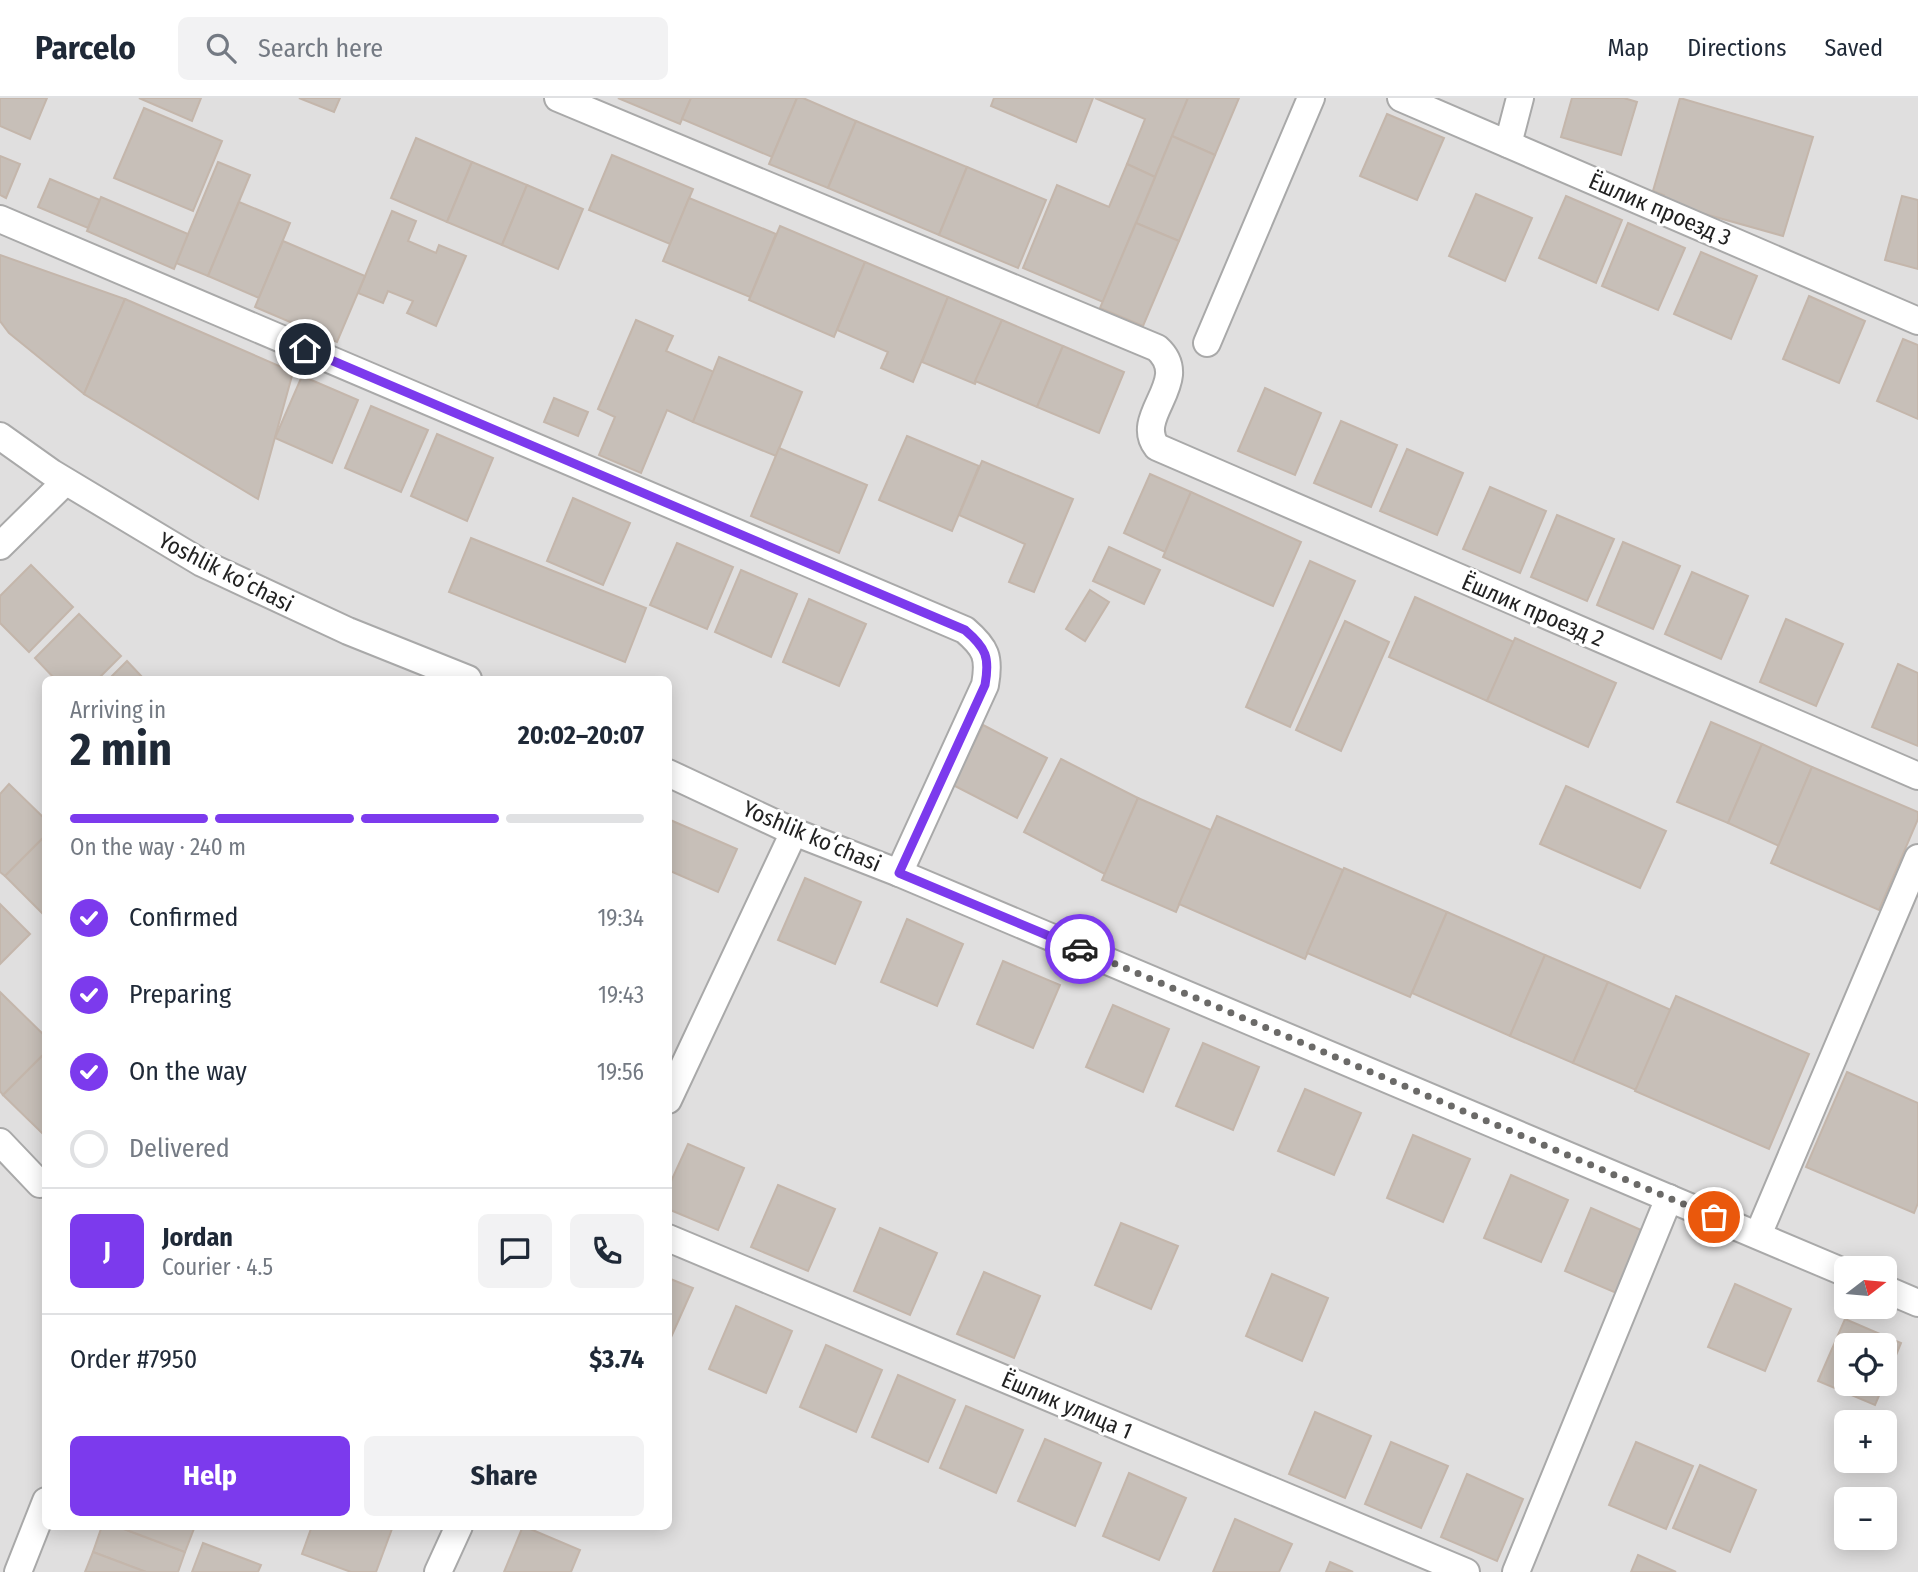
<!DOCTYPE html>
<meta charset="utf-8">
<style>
body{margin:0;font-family:"Fira Sans Condensed",sans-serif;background:#f2f2f3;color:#1f2937;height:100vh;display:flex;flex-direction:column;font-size:26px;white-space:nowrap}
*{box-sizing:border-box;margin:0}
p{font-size:23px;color:#747a83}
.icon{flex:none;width:38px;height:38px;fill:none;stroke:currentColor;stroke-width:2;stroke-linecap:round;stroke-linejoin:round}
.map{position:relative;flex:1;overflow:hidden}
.panel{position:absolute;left:42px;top:578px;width:630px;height:854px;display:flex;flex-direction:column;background:#fff;border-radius:10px;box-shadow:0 4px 18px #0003}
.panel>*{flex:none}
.needle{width:46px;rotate:74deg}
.buttons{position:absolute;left:1834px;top:1158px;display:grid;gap:14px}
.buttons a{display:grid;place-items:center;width:63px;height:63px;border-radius:10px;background:#fff;box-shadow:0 4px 18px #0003;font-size:35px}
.pin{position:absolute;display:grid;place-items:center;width:60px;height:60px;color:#fff;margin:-30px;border:4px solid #fff;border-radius:50%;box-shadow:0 2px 7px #0007}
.courier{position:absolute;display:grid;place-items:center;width:70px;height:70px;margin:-35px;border:5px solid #7c3aed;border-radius:50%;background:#fff;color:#222;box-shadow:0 2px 9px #0007}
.overview em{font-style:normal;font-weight:700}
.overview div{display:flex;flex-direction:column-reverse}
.overview{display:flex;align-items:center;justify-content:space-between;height:119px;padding:0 28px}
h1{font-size:46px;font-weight:700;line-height:52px}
.bar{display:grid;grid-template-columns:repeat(4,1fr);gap:10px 7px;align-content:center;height:84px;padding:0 28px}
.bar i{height:9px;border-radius:5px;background:#e0e1e3}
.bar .active{background:#7c3aed}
.bar p{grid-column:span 4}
.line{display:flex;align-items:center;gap:18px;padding:0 28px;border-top:2px solid #e0e1e3}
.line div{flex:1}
.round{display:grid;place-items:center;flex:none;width:74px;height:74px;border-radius:10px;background:#f2f2f3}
ol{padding:0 28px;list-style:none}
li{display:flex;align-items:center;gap:21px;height:77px}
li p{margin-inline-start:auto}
li .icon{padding:7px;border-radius:50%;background:#7c3aed;color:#fff;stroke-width:4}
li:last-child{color:#747a83}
li i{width:38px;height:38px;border:4px solid #e0e1e3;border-radius:50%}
.primary-button{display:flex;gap:14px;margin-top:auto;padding:14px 28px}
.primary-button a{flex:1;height:80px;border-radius:10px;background:#7c3aed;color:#fff;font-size:28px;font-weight:700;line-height:80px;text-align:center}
.primary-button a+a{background:#f2f2f3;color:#1f2937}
header{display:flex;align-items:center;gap:42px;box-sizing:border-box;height:98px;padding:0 35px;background:#fff;border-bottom:2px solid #e0e1e3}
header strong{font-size:33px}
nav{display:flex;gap:38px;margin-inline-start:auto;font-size:24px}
.search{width:490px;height:63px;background:#f2f2f3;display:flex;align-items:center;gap:18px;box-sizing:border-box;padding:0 24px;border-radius:10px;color:#747a83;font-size:26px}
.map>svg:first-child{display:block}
</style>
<header>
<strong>Parcelo</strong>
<div class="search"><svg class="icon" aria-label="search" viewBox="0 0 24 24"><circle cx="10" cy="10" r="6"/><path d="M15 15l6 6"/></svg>Search here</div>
<nav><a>Map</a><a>Directions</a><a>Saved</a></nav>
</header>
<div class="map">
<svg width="1918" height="1474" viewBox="0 0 1918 1474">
<rect width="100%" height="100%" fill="#f2efe9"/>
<path fill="#e0dfdf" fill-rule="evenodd" d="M 0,0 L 1918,0 L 1918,1474 L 0,1474 ZM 46,581 L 668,581 L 668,1428 L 46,1428 ZM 1846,1171 L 1885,1171 L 1885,1209 L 1846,1209 ZM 1846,1248 L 1885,1248 L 1885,1286 L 1846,1286 ZM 1846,1325 L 1885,1325 L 1885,1363 L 1846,1363 ZM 1846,1402 L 1885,1402 L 1885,1440 L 1846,1440 Z"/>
<g fill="#c7bfb8" stroke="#c4b6ab" stroke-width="2">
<path d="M 0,0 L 47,0 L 30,41 L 0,28 Z"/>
<path d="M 139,0 L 201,0 L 192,23 Z"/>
<path d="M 299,0 L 340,0 L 334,14 Z"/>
<path d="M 618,0 L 691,0 L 680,26 Z"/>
<path d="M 691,0 L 797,0 L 772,59 L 682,21 Z"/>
<path d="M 797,0 L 803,0 L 856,23 L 828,90 L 769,66 Z"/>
<path d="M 994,0 L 1093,0 L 1076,44 L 991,8 Z"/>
<path d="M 1095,0 L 1188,0 L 1155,79 L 1127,66 L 1145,21 Z"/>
<path d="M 1188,0 L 1239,0 L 1215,57 L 1172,38 Z"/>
<path d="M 1572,0 L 1624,0 L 1637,4 L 1621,57 L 1561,39 Z"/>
<path d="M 1680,0 L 1813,39 L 1783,138 L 1662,104 L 1664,97 L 1653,93 Z"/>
<path d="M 144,10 L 222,43 L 193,113 L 114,80 Z"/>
<path d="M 1387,16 L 1444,40 L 1417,102 L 1360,78 Z"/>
<path d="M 856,23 L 967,69 L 939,137 L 828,90 Z"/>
<path d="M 1172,38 L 1215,57 L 1179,143 L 1136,125 Z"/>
<path d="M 416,40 L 472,64 L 447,124 L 391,100 Z"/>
<path d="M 612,57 L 693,91 L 670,146 L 589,112 Z"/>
<path d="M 0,58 L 20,66 L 6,100 L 0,97 Z"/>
<path d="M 218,64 L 250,77 L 208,178 L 176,165 Z"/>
<path d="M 472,64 L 527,87 L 502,147 L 447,124 Z"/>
<path d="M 1127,66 L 1155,79 L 1103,204 L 1023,170 L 1057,87 L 1109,109 Z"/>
<path d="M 967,69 L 1046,102 L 1018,170 L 939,137 Z"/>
<path d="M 50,81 L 100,102 L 88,130 L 38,109 Z"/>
<path d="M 527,87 L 583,111 L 558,171 L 502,147 Z"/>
<path d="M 1476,96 L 1532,120 L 1505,183 L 1449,158 Z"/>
<path d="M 1566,98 L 1622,122 L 1596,185 L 1539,160 Z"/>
<path d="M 1902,98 L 1918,102 L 1918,171 L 1885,162 Z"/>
<path d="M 101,99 L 188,136 L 174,171 L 87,133 Z"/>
<path d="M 689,100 L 776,136 L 750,199 L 663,163 Z"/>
<path d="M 239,104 L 290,125 L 259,200 L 208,178 Z"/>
<path d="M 392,113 L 416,123 L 408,143 L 436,155 L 439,147 L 466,158 L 436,228 L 407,215 L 413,203 L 388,193 L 383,205 L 358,195 Z"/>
<path d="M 1136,125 L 1179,143 L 1143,228 L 1100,210 Z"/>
<path d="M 1628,125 L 1685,150 L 1658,212 L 1602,188 Z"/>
<path d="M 780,128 L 865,164 L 834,239 L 749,202 Z"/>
<path d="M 283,143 L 365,178 L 337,244 L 255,209 Z"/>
<path d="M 1701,154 L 1757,178 L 1731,241 L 1674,216 Z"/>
<path d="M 0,157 L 125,201 L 84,296 L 9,235 L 0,223 Z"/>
<path d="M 865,164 L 948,199 L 913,284 L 881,270 L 888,254 L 837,232 Z"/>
<path d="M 1809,198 L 1865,223 L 1839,285 L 1783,261 Z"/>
<path d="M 948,199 L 1002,222 L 975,286 L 922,264 Z"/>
<path d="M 125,201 L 293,274 L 258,401 L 84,296 Z"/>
<path d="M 636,222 L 673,238 L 666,253 L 714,274 L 693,324 L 667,312 L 641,375 L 599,357 L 615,319 L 598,311 Z"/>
<path d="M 1002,222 L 1063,248 L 1037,309 L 975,283 Z"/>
<path d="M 1903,241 L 1918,247 L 1918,321 L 1877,303 Z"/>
<path d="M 1063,248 L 1124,274 L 1099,335 L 1037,309 Z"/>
<path d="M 719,259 L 802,294 L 776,358 L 693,324 Z"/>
<path d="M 302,278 L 358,302 L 332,365 L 275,340 Z"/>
<path d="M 1265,290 L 1321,315 L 1295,377 L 1238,353 Z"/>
<path d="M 554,300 L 588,314 L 578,338 L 544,324 Z"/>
<path d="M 371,308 L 428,332 L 401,394 L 345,370 Z"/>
<path d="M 1341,323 L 1397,347 L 1371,409 L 1314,385 Z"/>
<path d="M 437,336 L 493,360 L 467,423 L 411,398 Z"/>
<path d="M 907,338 L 979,368 L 952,433 L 879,402 Z"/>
<path d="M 779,350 L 867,387 L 839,455 L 751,418 Z"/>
<path d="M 1407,351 L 1463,375 L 1437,437 L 1380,413 Z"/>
<path d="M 982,363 L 1073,401 L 1034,494 L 1009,484 L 1025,446 L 959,417 Z"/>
<path d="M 1150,376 L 1191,394 L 1165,454 L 1124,435 Z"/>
<path d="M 1490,389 L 1546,413 L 1520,475 L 1463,451 Z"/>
<path d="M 1191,394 L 1301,444 L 1273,508 L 1163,459 Z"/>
<path d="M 573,400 L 630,425 L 603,487 L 547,463 Z"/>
<path d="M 1557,417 L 1614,441 L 1587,503 L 1531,479 Z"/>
<path d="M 471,440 L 646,510 L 625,564 L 449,494 Z"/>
<path d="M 1623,444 L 1680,468 L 1653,531 L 1597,507 Z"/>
<path d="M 677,445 L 733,469 L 707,531 L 650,507 Z"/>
<path d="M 1109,449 L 1160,472 L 1144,506 L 1093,483 Z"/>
<path d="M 1310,463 L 1355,483 L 1290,629 L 1246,609 Z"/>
<path d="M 31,467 L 73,509 L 29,554 L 0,525 L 0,498 Z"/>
<path d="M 741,472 L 797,496 L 771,559 L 715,534 Z"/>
<path d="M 1692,474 L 1748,498 L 1721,561 L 1665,536 Z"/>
<path d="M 1090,492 L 1109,504 L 1085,543 L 1066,531 Z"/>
<path d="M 1415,499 L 1514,544 L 1487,603 L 1389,559 Z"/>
<path d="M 809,501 L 866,526 L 839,588 L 783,564 Z"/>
<path d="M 79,516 L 121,558 L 98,581 L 55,581 L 35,560 Z"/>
<path d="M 1786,521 L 1843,546 L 1816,608 L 1760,584 Z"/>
<path d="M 1345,523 L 1389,544 L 1341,653 L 1296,632 Z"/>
<path d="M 1515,540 L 1616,585 L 1588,649 L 1487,603 Z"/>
<path d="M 127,563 L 144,581 L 109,581 Z"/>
<path d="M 1898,566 L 1918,575 L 1918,648 L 1872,629 Z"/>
<path d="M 1711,624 L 1762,646 L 1728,725 L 1677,704 Z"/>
<path d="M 983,627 L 1047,660 L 1017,720 L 953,687 Z"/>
<path d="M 1762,646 L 1812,669 L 1779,748 L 1728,725 Z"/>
<path d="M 1061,661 L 1138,700 L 1105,776 L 1024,734 Z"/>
<path d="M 1812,669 L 1918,714 L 1918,721 L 1879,812 L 1771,765 Z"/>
<path d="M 9,686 L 46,722 L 46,737 L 5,778 L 0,774 L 0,696 Z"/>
<path d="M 1566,688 L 1666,733 L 1640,790 L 1540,746 Z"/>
<path d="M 1138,700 L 1211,732 L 1176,814 L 1102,782 Z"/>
<path d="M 1217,718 L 1343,772 L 1305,861 L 1179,806 Z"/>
<path d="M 668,721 L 737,751 L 718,794 L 668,772 Z"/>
<path d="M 46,737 L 46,819 L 5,778 Z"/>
<path d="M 1344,770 L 1447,814 L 1410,899 L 1307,855 Z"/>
<path d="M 805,780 L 861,804 L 835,866 L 778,842 Z"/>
<path d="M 0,806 L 30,836 L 0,866 Z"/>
<path d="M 1447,814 L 1545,857 L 1510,938 L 1412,895 Z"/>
<path d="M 907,821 L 963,846 L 937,908 L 881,884 Z"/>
<path d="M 1545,857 L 1608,884 L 1573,965 L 1510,938 Z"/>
<path d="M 1003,863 L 1060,887 L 1033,950 L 977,926 Z"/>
<path d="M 1608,884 L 1671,912 L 1636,992 L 1573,965 Z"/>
<path d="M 0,894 L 46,939 L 46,954 L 3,997 L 0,993 Z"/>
<path d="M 1676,898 L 1809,956 L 1769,1051 L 1635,993 Z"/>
<path d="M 1113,907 L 1169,931 L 1143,994 L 1086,969 Z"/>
<path d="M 1203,945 L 1259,969 L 1233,1032 L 1176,1008 Z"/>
<path d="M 46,954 L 46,1039 L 3,997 Z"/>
<path d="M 1847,974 L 1918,1005 L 1918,1105 L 1914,1115 L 1806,1069 Z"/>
<path d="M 1305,991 L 1361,1015 L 1334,1077 L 1278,1053 Z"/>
<path d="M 1413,1037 L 1470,1061 L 1443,1124 L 1387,1100 Z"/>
<path d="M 688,1046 L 744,1070 L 718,1132 L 668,1111 L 668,1090 Z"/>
<path d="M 1511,1077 L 1568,1102 L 1541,1164 L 1484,1140 Z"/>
<path d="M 778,1087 L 835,1111 L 808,1173 L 751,1149 Z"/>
<path d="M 1591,1110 L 1648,1135 L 1621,1197 L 1565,1173 Z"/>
<path d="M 1121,1125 L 1178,1148 L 1151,1211 L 1095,1187 Z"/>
<path d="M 880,1130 L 937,1155 L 910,1217 L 854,1193 Z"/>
<path d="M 984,1174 L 1040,1198 L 1014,1260 L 957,1236 Z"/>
<path d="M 1272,1176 L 1328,1200 L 1302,1263 L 1246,1238 Z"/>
<path d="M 668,1180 L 693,1190 L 668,1246 Z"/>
<path d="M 1735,1186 L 1791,1211 L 1765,1273 L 1708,1249 Z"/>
<path d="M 736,1208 L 792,1233 L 766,1295 L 709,1271 Z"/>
<path d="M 1845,1221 L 1901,1245 L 1885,1284 L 1885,1248 L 1846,1248 L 1846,1286 L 1884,1286 L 1875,1307 L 1818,1283 Z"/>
<path d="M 826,1247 L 882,1272 L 856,1334 L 800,1309 Z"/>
<path d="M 898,1277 L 955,1302 L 928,1364 L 872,1339 Z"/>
<path d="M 966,1308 L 1023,1332 L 996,1395 L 940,1370 Z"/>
<path d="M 1315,1314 L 1371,1338 L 1345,1400 L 1289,1376 Z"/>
<path d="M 1045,1341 L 1101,1365 L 1075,1428 L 1018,1403 Z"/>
<path d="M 1391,1344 L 1448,1368 L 1421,1430 L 1365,1406 Z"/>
<path d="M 1636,1344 L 1693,1368 L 1666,1431 L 1609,1407 Z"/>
<path d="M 1700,1367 L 1756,1392 L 1730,1454 L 1673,1430 Z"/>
<path d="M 1129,1375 L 1186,1400 L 1159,1462 L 1103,1438 Z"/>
<path d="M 1467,1376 L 1523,1401 L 1497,1463 L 1441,1439 Z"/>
<path d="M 1235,1421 L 1292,1446 L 1279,1474 L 1213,1474 Z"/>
<path d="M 102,1428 L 116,1428 L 185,1454 L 178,1474 L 146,1474 L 93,1454 Z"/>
<path d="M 116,1428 L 195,1428 L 185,1454 Z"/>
<path d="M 312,1428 L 393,1428 L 376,1474 L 351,1474 L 302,1456 Z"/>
<path d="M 523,1428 L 580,1452 L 571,1474 L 504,1474 Z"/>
<path d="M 203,1445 L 261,1467 L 258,1474 L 192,1474 Z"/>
<path d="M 93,1454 L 146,1474 L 85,1474 Z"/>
<path d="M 1638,1457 L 1676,1474 L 1631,1474 Z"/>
<path d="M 1330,1464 L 1353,1474 L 1326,1474 Z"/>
</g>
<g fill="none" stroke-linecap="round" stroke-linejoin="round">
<defs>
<g id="minor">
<path d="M 558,0 L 1157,250 C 1194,283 1132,318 1157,349 L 1918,678"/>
<path d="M 1401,0 L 1918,223"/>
<path d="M 1508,46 L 1520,0"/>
<path d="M 0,121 L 965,532 C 986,550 990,559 985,587 L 899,775"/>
<path d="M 1207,245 L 1311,0"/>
<path d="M 0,338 L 52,375 L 202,465 L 348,533 L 468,581"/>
<path d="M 0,448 L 65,384"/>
<path d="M 668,675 L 794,734 L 899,775 L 1846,1175"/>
<path d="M 668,1002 L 794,734"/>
<path d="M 0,1044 L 40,1086"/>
<path d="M 1758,1137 L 1918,760"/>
<path d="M 668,1140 L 1466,1474"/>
<path d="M 1885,1191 L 1918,1205"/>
<path d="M 18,1474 L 46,1403"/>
<path d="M 438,1474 L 459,1428"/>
<path d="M 1516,1474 L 1669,1100"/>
</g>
</defs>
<use href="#minor" stroke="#a9a9a9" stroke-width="30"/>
<use href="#minor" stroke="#fff" stroke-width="26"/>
</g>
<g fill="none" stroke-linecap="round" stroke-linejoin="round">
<path stroke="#6b6a68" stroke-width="7" stroke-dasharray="0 12.6" d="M 1080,851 L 1714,1119"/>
<path stroke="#7c3aed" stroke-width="9" d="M 305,251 L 965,532 C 986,550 990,559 985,587 L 899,775 L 1080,851"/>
</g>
<g text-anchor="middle" stroke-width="6" stroke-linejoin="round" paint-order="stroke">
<g font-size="23" fill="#222" stroke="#fff">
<text transform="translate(1660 111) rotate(23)" y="8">Ёшлик проезд 3</text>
<text transform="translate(226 474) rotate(27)" y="8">Yoshlik koʻchasi</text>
<text transform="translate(1533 512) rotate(23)" y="8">Ёшлик проезд 2</text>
<text transform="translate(812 738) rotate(23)" y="8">Yoshlik koʻchasi</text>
<text transform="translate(1067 1307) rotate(23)" y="8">Ёшлик улица 1</text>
</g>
</g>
</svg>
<div class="buttons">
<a><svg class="needle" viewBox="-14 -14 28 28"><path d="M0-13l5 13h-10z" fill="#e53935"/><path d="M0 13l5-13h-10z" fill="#747a83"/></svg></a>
<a><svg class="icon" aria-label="locate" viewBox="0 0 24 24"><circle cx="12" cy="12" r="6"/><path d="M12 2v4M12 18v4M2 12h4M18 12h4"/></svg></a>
<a>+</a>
<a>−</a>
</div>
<div class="pin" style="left:1714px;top:1119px;background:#ea580c"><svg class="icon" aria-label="bag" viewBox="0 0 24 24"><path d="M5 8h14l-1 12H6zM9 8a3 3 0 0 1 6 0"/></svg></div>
<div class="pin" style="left:305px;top:251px;background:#1f2937"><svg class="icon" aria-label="home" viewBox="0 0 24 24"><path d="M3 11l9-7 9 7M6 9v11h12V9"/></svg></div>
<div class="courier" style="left:1080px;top:851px"><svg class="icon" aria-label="car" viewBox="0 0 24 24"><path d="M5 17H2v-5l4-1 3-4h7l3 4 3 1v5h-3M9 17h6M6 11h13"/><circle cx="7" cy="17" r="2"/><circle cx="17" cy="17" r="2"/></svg></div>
<section class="panel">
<div class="overview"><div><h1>2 min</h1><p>Arriving in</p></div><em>20:02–20:07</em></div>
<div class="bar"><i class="active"></i><i class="active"></i><i class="active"></i><i></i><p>On the way · 240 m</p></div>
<ol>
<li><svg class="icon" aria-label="check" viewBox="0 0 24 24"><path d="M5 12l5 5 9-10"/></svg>Confirmed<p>19:34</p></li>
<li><svg class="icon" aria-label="check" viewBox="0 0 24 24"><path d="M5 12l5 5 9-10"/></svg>Preparing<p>19:43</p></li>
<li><svg class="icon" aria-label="check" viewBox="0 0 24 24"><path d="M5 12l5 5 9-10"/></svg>On the way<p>19:56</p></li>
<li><i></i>Delivered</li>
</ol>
<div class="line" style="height:126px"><b class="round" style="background:#7c3aed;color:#fff">J</b><div><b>Jordan</b><p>Courier · 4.5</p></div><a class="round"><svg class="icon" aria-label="chat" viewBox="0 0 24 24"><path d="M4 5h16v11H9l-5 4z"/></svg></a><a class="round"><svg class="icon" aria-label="phone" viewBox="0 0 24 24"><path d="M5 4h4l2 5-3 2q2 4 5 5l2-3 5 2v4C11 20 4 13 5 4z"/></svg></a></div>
<div class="line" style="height:91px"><div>Order #7950</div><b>$3.74</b></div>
<div class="primary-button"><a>Help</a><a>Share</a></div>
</section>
</div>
